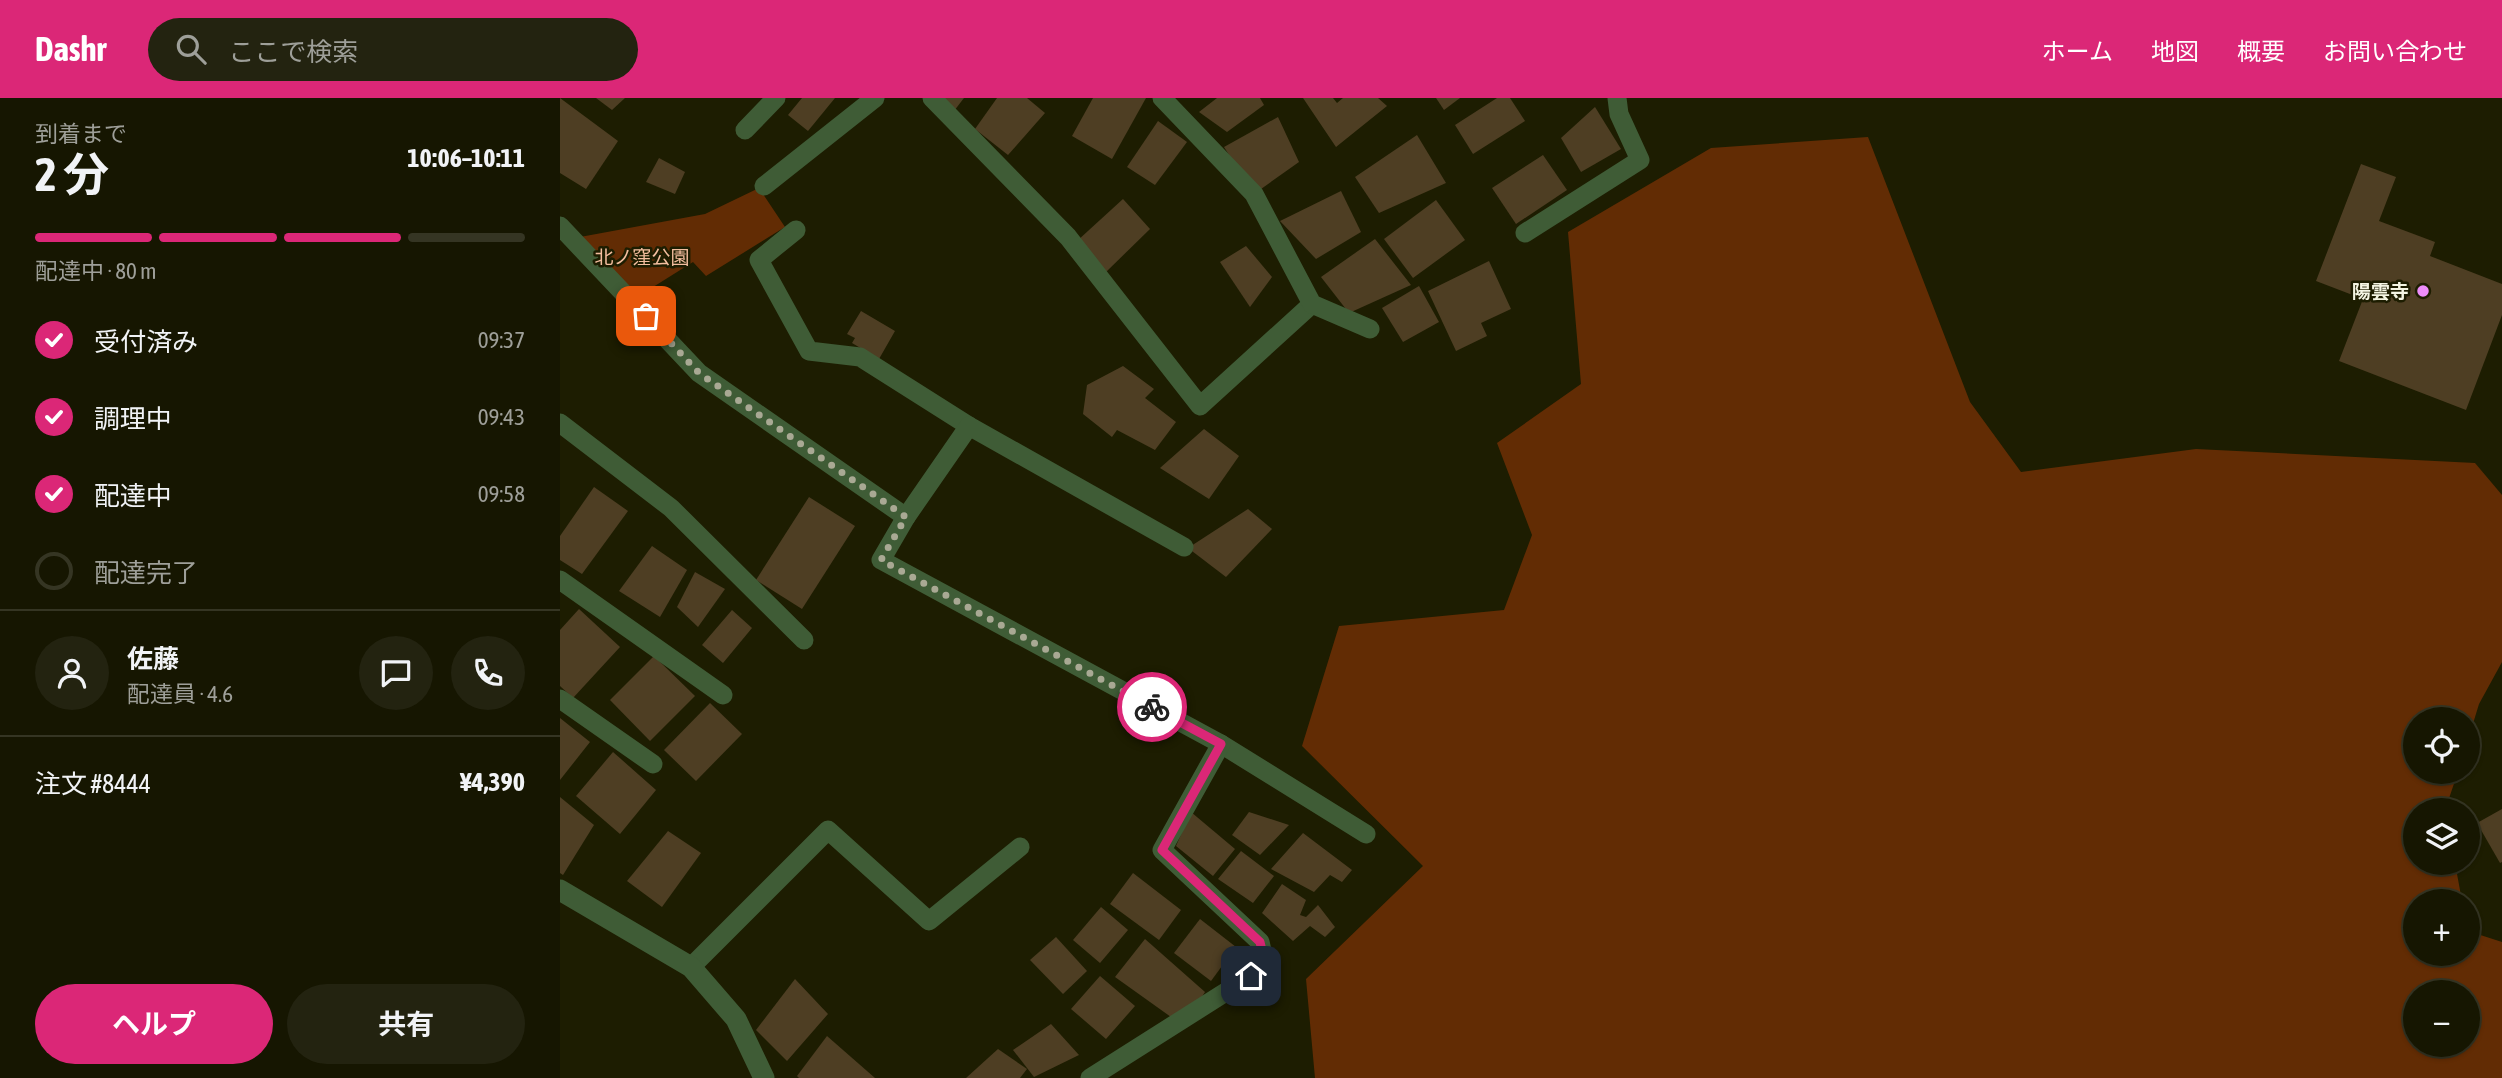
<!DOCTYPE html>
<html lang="ja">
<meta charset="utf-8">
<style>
body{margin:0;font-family:"Asap Condensed","Noto Sans JP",sans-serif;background:#232310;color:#f1f3f6;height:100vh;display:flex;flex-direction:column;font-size:26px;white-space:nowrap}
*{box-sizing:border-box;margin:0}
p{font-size:23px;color:#9e9f99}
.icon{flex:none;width:38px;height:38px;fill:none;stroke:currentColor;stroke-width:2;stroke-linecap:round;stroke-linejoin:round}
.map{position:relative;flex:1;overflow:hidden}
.details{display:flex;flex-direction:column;background:#161601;width:560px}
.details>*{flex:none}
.tools{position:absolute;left:1843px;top:609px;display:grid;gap:14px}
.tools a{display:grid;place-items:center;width:77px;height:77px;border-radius:50%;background:#161601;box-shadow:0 2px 5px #0004,0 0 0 2px #353523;font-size:35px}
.pin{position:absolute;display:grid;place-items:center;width:60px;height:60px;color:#fff;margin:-30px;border-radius:14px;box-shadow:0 4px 10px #0006}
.courier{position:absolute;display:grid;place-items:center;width:70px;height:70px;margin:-35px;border:5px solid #db2777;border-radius:50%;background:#fff;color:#222;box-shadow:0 2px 9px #0007}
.overview em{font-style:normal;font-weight:700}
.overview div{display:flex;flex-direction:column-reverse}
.overview{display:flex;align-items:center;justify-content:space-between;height:119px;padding:0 35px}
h1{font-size:46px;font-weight:700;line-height:52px}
.bar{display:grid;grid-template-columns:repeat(4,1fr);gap:10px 7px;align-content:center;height:84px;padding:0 35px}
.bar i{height:9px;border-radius:5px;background:#353523}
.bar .active{background:#db2777}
.bar p{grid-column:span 4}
.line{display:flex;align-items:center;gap:18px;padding:0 35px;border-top:2px solid #353523}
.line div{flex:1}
.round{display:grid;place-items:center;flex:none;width:74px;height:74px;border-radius:37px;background:#232310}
ol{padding:0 35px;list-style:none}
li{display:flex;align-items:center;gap:21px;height:77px}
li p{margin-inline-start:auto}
li .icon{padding:7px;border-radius:50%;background:#db2777;color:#fff;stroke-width:4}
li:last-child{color:#9e9f99}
li i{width:38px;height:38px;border:4px solid #353523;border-radius:50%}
.cta{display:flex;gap:14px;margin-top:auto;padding:14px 35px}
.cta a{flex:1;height:80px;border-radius:42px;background:#db2777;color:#fff;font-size:28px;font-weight:700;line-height:80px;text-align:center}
.cta a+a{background:#232310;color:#f1f3f6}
header{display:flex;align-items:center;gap:42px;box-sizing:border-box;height:98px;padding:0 35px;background:#db2777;color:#fff}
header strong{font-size:33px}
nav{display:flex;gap:38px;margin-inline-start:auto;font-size:24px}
.search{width:490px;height:63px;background:#232310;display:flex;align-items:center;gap:18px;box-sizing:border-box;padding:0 24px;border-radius:38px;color:#9e9f99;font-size:26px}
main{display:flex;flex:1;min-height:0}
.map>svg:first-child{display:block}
</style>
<header>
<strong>Dashr</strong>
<div class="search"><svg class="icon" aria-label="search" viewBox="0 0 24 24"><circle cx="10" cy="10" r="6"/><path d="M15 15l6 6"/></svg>ここで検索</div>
<nav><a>ホーム</a><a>地図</a><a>概要</a><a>お問い合わせ</a></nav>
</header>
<main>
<section class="details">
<div class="overview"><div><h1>2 分</h1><p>到着まで</p></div><em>10:06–10:11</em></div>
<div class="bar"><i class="active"></i><i class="active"></i><i class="active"></i><i></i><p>配達中 · 80 m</p></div>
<ol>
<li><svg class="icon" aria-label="check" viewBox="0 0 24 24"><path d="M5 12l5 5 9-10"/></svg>受付済み<p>09:37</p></li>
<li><svg class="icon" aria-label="check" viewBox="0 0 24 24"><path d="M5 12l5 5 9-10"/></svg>調理中<p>09:43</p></li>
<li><svg class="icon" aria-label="check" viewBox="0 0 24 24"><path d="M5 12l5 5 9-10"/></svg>配達中<p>09:58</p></li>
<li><i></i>配達完了</li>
</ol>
<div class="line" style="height:126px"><a class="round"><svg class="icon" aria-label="person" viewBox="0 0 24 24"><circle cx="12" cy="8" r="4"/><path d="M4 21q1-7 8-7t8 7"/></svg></a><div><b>佐藤</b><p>配達員 · 4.6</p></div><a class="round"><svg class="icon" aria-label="chat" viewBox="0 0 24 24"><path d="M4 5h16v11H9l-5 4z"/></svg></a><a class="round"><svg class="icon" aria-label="phone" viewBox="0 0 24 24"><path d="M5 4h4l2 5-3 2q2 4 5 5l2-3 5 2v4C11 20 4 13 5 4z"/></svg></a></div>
<div class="line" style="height:91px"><div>注文 #8444</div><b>¥4,390</b></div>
<div class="cta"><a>ヘルプ</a><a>共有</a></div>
</section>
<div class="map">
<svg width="1942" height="980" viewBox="0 0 1942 980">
<rect width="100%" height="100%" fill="#1d1d01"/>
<g fill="#622c04" fill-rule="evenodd">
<path d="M 1308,39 L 1410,304 L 1461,374 L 1636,351 L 1915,365 L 1942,397 L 1942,564 L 1919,606 L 1908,642 L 1908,621 L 1855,621 L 1855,674 L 1898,674 L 1885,712 L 1855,712 L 1855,765 L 1895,765 L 1902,803 L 1855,803 L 1855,856 L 1908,856 L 1908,830 L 1908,833 L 1942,844 L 1942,980 L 755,980 L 746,881 L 863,768 L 742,648 L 779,528 L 944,512 L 972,437 L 937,345 L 1021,286 L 1008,134 L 1151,50 ZM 1855,894 L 1908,894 L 1908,947 L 1855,947 Z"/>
<path d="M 199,90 L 225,129 L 146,178 L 133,164 L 74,201 L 20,139 L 145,116 Z"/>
</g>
<g fill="#4e3e23">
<path d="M 0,0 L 58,43 L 26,91 L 0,75 Z"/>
<path d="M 36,0 L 65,0 L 52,12 Z"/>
<path d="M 242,0 L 275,0 L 248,33 L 228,17 Z"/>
<path d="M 382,0 L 404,0 L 394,13 Z"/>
<path d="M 437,0 L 467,0 L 485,15 L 448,57 L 415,31 Z"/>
<path d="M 533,0 L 586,0 L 552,61 L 512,38 Z"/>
<path d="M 657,0 L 700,0 L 704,7 L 667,34 L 639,14 Z"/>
<path d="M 743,0 L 773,0 L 777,5 L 783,0 L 818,0 L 827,8 L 776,49 Z"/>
<path d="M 876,0 L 900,0 L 884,12 Z"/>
<path d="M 937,0 L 950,0 L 965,23 L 913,56 L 895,27 Z"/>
<path d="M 1035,9 L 1061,51 L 1021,74 L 1001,40 Z"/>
<path d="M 718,19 L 739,64 L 694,96 L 664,49 Z"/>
<path d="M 598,23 L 627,44 L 595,87 L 567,69 Z"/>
<path d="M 857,37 L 886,85 L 819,115 L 795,79 Z"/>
<path d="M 983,57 L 1007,92 L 956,126 L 932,90 Z"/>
<path d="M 99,60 L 125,74 L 115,96 L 86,84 Z"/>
<path d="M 1801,66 L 1836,79 L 1819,123 L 1875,144 L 1870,158 L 1942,186 L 1942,217 L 1906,312 L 1779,263 L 1803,201 L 1756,183 Z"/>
<path d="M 781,93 L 801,134 L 756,161 L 720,123 Z"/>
<path d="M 563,101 L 590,131 L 545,175 L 517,143 Z"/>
<path d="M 876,102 L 905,142 L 853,180 L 824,141 Z"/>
<path d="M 815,141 L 851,187 L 789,215 L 761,179 Z"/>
<path d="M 686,148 L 712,179 L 690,209 L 660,164 Z"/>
<path d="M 929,163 L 951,211 L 921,225 L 927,238 L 896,253 L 868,193 Z"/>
<path d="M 859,188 L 879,224 L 843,244 L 822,210 Z"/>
<path d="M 301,213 L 335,233 L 319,261 L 292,245 L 295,240 L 287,236 Z"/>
<path d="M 563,268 L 594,291 L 585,300 L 616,324 L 595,352 L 557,332 L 552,339 L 523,316 L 527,287 Z"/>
<path d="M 644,331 L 679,358 L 649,401 L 600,370 Z"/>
<path d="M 34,389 L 68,413 L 22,476 L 0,462 L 0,438 Z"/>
<path d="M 249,399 L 295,428 L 242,511 L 196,482 Z"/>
<path d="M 688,411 L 712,431 L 666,479 L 628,450 Z"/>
<path d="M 92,448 L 127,472 L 100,519 L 59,493 Z"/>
<path d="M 135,474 L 165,491 L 138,529 L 117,509 Z"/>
<path d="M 19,511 L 60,549 L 13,600 L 0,588 L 0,532 Z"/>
<path d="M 172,512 L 192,530 L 163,565 L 142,547 Z"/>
<path d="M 94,558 L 135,598 L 90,643 L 50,602 Z"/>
<path d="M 150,605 L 182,636 L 136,683 L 104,652 Z"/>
<path d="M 0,620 L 30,644 L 0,682 Z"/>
<path d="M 53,654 L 96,692 L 60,736 L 16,698 Z"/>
<path d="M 0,699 L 34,727 L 3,777 L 0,775 Z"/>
<path d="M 1942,711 L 1942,764 L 1940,765 L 1917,725 Z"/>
<path d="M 631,714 L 675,751 L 653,778 L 616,748 Z"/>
<path d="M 689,714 L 729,727 L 700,757 L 672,737 Z"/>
<path d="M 108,733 L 141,755 L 102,809 L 67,783 Z"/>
<path d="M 743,735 L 792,772 L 782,784 L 770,777 L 754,794 L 711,771 Z"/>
<path d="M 681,753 L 714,778 L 693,805 L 658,781 Z"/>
<path d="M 573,775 L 621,812 L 599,842 L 550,806 Z"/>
<path d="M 722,786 L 746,802 L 740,817 L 746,819 L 758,807 L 775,829 L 765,839 L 750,828 L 733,843 L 702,815 Z"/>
<path d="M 541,809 L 568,832 L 540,865 L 513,842 Z"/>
<path d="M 640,821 L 676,849 L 651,883 L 614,855 Z"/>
<path d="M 496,839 L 527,873 L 503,896 L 470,862 Z"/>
<path d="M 585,841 L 645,894 L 634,911 L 618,924 L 555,879 Z"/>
<path d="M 540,878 L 575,908 L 546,941 L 511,911 Z"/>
<path d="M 235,881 L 268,916 L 227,963 L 196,932 Z"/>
<path d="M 491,926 L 519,957 L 474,979 L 453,952 Z"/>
<path d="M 267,938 L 315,980 L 239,980 L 237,978 Z"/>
<path d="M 438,951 L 467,971 L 460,980 L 406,980 Z"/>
</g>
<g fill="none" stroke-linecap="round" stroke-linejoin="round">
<g stroke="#3f5c36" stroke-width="19">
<path d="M 372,0 L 508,139 L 640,308 L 752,206"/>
<path d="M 602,0 L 694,96 L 752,206 L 810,231"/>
<path d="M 185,32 L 216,0"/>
<path d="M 204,88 L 315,0"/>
<path d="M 0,128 L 139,275 L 346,419"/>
<path d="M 236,132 L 199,162 L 249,253 L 300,259 L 409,328"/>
<path d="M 965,135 L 1080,62 L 1059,16 L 1057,0"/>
<path d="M 0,325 L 111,410 L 244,542"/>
<path d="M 624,449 L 409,328 L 346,419 L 321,462 L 661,646 L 806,736"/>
<path d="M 0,482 L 163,597"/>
<path d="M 0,601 L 93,666"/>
<path d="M 131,869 L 268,732 L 369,823 L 460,749"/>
<path d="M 530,980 L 691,878 L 704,861 L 700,844 L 602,752 L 661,646"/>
</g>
<path stroke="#3f5c36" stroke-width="21" d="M 0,792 L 131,869 L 176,921 L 204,980"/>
</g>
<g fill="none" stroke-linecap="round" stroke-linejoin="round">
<path stroke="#a9a994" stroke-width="7" stroke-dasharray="0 12.6" d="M 86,218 L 139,275 L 346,419 L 321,462 L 592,609"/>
<path stroke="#db2777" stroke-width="9" d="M 592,609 L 661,646 L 602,752 L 700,844 L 704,861 L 691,878"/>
</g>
<circle fill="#ed8cf9" stroke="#1d1d01" stroke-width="2.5" cx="1863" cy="193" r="7"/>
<g text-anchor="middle" stroke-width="5" stroke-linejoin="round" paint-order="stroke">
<g font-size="19" fill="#f4be9f" stroke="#1d1d01">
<text x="82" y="166">北ノ窪公園</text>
</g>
<g font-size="19" font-weight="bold" fill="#f4f5e3" stroke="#1d1d01" text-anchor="end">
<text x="1849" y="200">陽雲寺</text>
</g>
</g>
</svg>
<div class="tools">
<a><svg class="icon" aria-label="locate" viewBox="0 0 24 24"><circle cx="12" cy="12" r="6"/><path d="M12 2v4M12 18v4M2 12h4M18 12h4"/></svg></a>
<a><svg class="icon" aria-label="layers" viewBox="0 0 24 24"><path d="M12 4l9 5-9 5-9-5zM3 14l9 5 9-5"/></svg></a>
<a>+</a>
<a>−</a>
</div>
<div class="pin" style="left:86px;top:218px;background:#ea580c"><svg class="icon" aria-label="bag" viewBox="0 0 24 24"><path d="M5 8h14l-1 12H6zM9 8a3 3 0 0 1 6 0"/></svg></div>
<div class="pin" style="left:691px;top:878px;background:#1f2937"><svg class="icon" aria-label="home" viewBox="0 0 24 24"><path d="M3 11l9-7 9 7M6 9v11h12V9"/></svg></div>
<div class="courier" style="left:592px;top:609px"><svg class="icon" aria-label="bike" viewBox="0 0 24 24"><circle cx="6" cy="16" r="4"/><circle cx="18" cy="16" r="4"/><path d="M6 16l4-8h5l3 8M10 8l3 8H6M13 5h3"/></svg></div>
</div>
</main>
